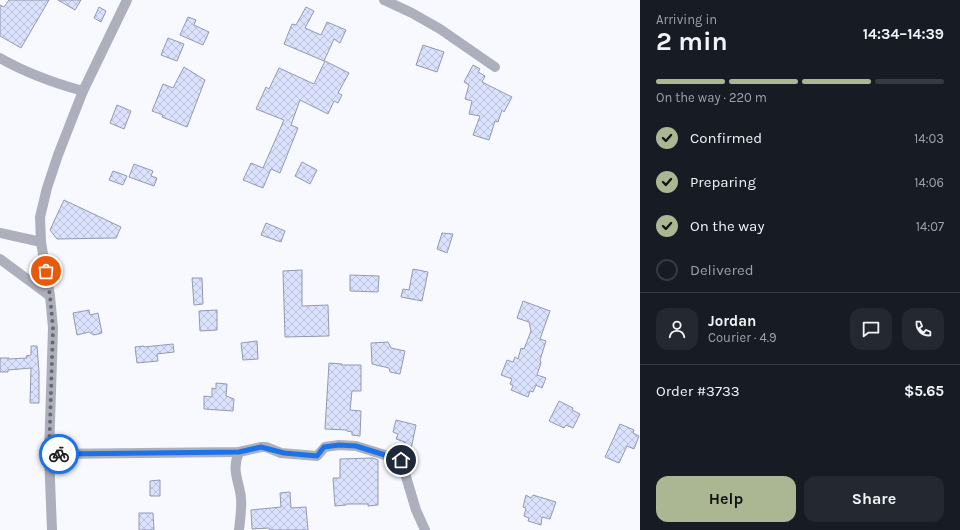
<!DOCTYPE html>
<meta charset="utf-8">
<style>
body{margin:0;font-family:Karla,sans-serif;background:#242831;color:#f1f3f6;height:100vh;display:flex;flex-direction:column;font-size:15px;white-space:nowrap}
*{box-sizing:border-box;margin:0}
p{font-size:13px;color:#9ea1a6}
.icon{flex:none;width:22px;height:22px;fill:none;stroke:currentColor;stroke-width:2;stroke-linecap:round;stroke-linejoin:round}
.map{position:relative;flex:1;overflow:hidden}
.details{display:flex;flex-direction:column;background:#171b24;width:320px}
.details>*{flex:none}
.pin{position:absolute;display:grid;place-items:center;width:34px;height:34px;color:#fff;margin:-17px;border:2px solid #fff;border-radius:50%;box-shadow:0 1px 4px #0007}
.courier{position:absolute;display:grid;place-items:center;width:40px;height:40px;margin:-20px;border:3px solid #1a73e8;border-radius:50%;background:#fff;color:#222;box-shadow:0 1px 5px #0007}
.summary em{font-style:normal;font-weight:700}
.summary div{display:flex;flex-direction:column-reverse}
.summary{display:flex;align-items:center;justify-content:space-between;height:68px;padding:0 16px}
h1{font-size:26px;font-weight:700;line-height:30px}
.bar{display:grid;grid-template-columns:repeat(4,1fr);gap:6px 4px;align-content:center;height:48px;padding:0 16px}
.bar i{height:5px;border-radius:3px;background:#363941}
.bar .selected{background:#abb693}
.bar p{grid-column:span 4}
.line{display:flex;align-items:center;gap:10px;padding:0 16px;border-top:1px solid #363941}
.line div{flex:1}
.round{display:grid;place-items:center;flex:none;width:42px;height:42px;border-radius:12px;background:#242831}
ol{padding:0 16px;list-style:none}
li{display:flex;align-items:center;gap:12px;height:44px}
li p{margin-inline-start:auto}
li .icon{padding:4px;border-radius:50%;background:#abb693;color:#111;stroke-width:4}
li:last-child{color:#9ea1a6}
li i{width:22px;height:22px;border:2px solid #363941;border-radius:50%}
.action{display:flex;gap:8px;margin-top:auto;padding:8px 16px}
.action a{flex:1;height:46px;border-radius:12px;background:#abb693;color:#111;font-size:16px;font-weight:700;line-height:46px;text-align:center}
.action a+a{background:#242831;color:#f1f3f6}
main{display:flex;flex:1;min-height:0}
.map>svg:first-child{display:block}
</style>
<main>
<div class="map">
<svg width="640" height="530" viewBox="0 0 640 530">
<defs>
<pattern id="building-cross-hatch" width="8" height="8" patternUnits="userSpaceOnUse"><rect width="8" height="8" fill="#dbe2fd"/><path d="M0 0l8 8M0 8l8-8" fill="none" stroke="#bbc1d9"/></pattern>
</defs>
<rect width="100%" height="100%" fill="#f8f9ff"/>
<g fill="url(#building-cross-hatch)" stroke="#9299b2">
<path d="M 9,0 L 49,0 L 21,48 L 0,36 L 0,5 L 4,7 Z"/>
<path d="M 58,0 L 81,0 L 75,10 Z"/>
<path d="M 99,7 L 106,11 L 101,22 L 94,18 Z"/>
<path d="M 306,7 L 314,11 L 305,28 L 321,35 L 327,22 L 346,30 L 340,43 L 334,39 L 324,61 L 284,44 L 292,24 L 296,25 Z"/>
<path d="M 188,17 L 196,20 L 194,25 L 209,32 L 203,45 L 180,35 Z"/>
<path d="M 168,38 L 184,44 L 177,61 L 161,55 Z"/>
<path d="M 423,45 L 444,52 L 437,72 L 416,65 Z"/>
<path d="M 325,61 L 349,73 L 338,93 L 342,95 L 338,103 L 334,101 L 328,114 L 300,100 L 291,125 L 298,128 L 280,173 L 271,169 L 263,188 L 243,180 L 251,163 L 263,168 L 284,120 L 256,109 L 266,87 L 269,89 L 279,68 L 314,84 Z"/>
<path d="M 473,65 L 480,69 L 478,72 L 485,76 L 482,82 L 512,97 L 504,112 L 502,110 L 498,122 L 495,121 L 489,140 L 473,135 L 480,116 L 469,114 L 472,101 L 465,99 L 469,85 L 464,82 Z"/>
<path d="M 184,67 L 205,80 L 187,127 L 162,117 L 163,115 L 152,111 L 163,84 L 173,88 Z"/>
<path d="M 117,105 L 131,111 L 124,129 L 110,123 Z"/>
<path d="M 302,162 L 317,170 L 310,184 L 295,176 Z"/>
<path d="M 134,164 L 153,171 L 151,176 L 157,178 L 154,186 L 129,177 Z"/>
<path d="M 113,171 L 127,176 L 123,185 L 109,180 Z"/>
<path d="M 64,200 L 121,227 L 116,238 L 57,239 L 50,230 Z"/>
<path d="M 266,223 L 285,231 L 281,242 L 261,235 Z"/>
<path d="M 442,233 L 453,234 L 447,253 L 437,249 Z"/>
<path d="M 413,269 L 428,272 L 422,301 L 401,297 L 403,289 L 409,290 Z"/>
<path d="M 302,270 L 302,306 L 328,305 L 329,336 L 285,337 L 283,271 Z"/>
<path d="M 350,275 L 379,276 L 378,292 L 350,291 Z"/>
<path d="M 192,278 L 202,278 L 203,304 L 194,305 Z"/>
<path d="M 523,301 L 550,311 L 540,339 L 546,341 L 540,360 L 541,363 L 537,375 L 546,378 L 542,388 L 536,385 L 533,392 L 530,391 L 528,397 L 511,390 L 513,386 L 510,384 L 512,379 L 501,375 L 507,360 L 513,362 L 515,357 L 518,359 L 521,348 L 524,349 L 531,331 L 529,322 L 517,318 Z"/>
<path d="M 89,310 L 90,315 L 98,313 L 102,333 L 94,335 L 89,332 L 77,335 L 73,313 Z"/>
<path d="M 217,310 L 217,330 L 200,331 L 199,311 Z"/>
<path d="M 257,341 L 258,359 L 243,360 L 241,343 Z"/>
<path d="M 388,342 L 391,348 L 405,351 L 400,374 L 390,372 L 389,368 L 372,364 L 371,343 Z"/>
<path d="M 173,344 L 174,352 L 157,354 L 158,361 L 137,363 L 135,347 L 144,346 L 144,347 Z"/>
<path d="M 31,346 L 37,346 L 39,372 L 39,403 L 30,403 L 31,368 L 8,370 L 8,372 L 0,372 L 0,358 L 9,358 L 9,359 L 27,358 L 26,356 L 31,355 Z"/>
<path d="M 329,363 L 342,364 L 342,365 L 361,365 L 361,391 L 352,391 L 350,410 L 361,411 L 360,436 L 352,435 L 352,432 L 347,431 L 347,430 L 325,429 Z"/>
<path d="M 216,383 L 227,384 L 226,396 L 234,399 L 233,411 L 204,409 L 204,396 L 212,397 L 212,388 L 216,389 Z"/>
<path d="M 559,401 L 573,408 L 572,410 L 580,414 L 573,428 L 566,425 L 564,428 L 549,421 Z"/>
<path d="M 396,420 L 416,425 L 411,449 L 401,447 L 405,442 L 396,439 L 398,434 L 393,432 Z"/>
<path d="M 620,424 L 634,430 L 633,433 L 639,436 L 634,449 L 627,446 L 619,463 L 605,457 Z"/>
<path d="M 373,458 L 378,460 L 378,505 L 368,506 L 368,504 L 346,504 L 346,505 L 335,506 L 333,478 L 340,478 L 340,459 Z"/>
<path d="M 160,480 L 160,496 L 150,496 L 150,481 Z"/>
<path d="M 290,492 L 291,508 L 306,507 L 308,530 L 270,530 L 269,528 L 252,529 L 251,510 L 281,507 L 280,493 Z"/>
<path d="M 526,495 L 531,498 L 533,495 L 556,502 L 550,519 L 542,517 L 541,525 L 528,521 L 529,518 L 524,516 L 526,508 L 523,507 Z"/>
<path d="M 139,513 L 153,513 L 154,530 L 139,530 Z"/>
</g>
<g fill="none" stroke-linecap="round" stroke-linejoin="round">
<g stroke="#adb0bc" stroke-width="10">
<path d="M 384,0 L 412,13 L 440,29 L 495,67"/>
<path d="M 0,58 C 26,73 54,83 83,91"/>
<path d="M 0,233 L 41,242"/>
<path d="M 0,259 L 50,296"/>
<path d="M 239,452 C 231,471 239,480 241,498 C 242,509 240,520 239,530"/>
<path d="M 49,454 L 239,452 L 261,447 L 266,447 L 281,453 L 317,456 L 325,447 L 339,445 L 356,446 L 401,460 L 416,510 L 425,530"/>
<path d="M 52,530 L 49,454 L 53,328 L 50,296 L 41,242 L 40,217 L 47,188 L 58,155 L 83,91 L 127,0"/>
</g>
</g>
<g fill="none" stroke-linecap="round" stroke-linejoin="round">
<path stroke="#676971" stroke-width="4" stroke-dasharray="0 7.2" d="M 46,271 L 50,296 L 53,328 L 49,454 L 59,454"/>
<path stroke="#1a73e8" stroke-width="5" d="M 59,454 L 239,452 L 261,447 L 284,453 L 317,456 L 324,447 L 339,445 L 356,446 L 401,460"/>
</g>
</svg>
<div class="pin" style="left:46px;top:271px;background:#ea580c"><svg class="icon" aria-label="bag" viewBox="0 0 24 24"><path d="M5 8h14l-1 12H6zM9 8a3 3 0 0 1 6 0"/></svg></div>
<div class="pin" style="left:401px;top:460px;background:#1f2937"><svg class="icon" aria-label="home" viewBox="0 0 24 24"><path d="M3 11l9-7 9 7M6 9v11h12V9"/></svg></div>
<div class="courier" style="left:59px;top:454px"><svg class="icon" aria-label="bike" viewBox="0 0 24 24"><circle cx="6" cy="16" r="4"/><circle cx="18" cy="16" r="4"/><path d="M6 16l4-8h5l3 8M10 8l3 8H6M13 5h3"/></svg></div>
</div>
<section class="details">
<div class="summary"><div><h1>2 min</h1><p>Arriving in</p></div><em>14:34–14:39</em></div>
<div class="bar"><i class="selected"></i><i class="selected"></i><i class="selected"></i><i></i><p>On the way · 220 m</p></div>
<ol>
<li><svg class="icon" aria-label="check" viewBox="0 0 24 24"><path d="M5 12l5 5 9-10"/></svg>Confirmed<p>14:03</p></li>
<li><svg class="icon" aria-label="check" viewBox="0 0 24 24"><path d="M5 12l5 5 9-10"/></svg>Preparing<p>14:06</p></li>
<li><svg class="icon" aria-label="check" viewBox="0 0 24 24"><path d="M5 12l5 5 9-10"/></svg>On the way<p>14:07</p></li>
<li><i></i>Delivered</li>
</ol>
<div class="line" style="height:72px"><a class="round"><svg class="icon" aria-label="person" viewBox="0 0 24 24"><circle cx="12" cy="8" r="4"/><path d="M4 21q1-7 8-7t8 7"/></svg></a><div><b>Jordan</b><p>Courier · 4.9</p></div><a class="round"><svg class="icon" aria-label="chat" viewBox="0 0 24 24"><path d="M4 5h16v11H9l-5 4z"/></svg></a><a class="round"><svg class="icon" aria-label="phone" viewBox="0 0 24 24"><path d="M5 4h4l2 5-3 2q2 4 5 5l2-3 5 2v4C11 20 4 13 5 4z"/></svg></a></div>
<div class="line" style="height:52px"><div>Order #3733</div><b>$5.65</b></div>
<div class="action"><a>Help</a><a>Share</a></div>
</section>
</main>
